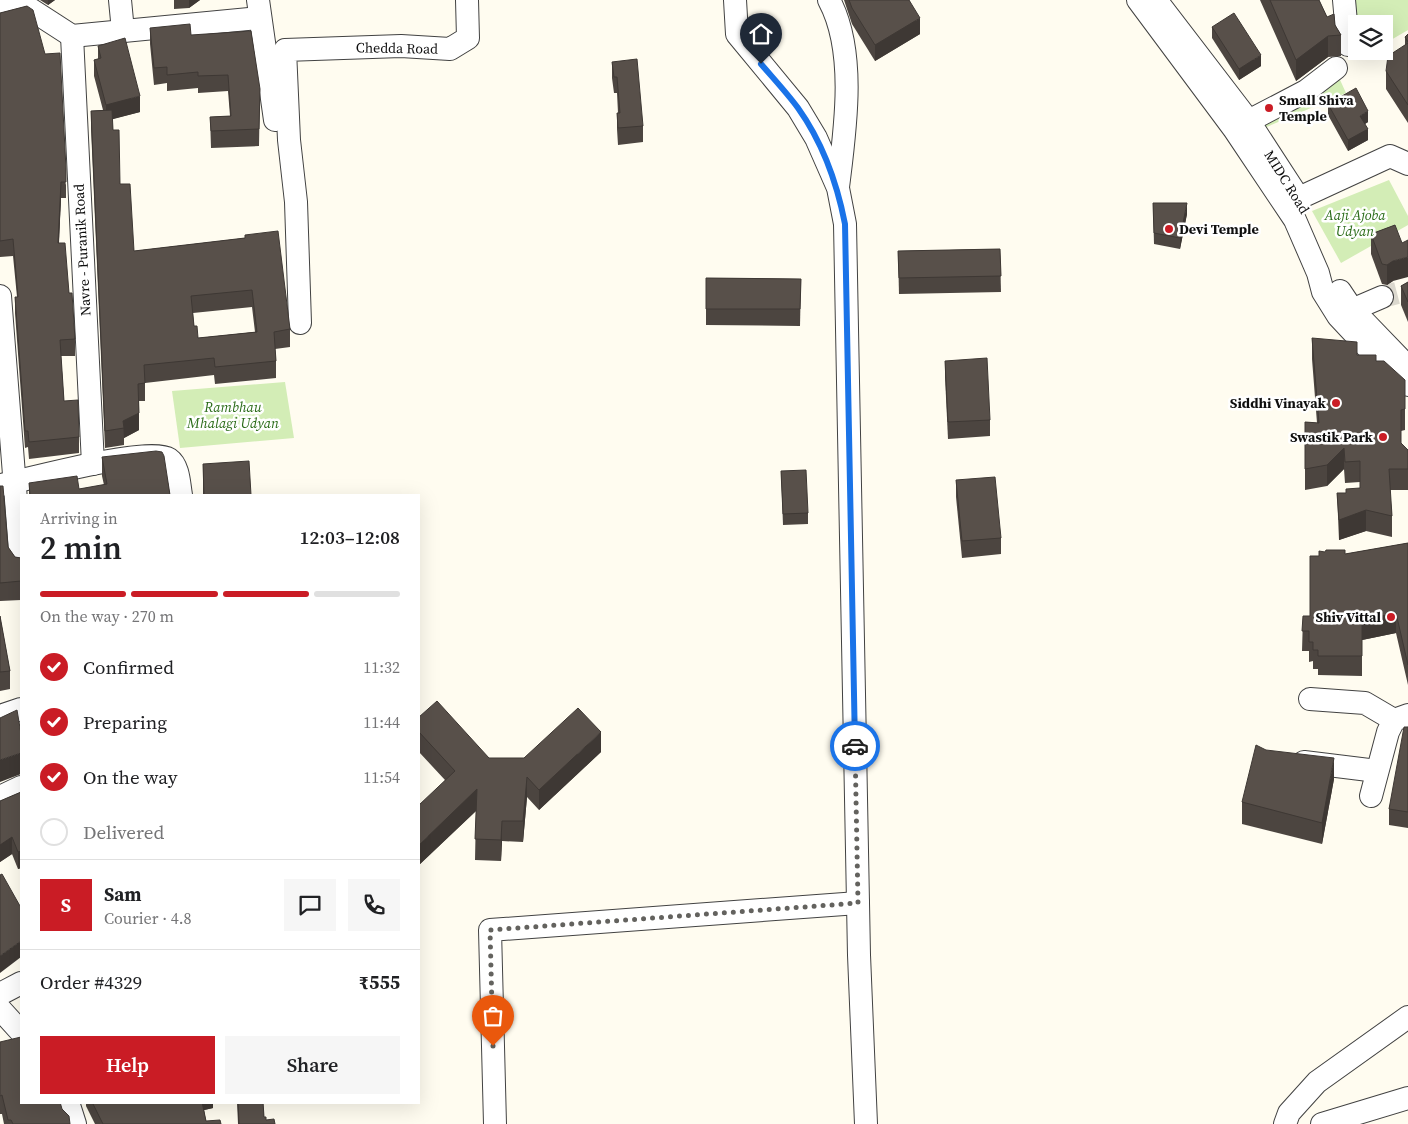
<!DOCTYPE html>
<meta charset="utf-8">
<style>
body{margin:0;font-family:"Source Serif 4",serif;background:#f6f6f6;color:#202124;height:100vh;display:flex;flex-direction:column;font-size:19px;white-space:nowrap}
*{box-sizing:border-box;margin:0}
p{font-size:16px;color:#757577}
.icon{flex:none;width:28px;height:28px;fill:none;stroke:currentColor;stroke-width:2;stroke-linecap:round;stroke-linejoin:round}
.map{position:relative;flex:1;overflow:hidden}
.sheet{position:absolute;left:20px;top:494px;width:400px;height:610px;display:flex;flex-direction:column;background:#fff;border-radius:0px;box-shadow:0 5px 20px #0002}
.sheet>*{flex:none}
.tools{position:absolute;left:1348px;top:15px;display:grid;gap:10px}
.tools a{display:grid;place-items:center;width:45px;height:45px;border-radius:0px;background:#fff;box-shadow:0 5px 20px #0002;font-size:25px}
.pin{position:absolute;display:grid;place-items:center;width:42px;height:42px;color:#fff;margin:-51px -21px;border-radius:50% 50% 50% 0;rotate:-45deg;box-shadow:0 0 5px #0007}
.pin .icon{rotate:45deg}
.courier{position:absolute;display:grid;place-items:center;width:50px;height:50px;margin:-25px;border:4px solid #1a73e8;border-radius:50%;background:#fff;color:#222;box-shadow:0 1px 6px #0007}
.headline em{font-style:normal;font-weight:600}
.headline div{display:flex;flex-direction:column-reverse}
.headline{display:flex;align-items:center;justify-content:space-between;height:85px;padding:0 20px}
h1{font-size:32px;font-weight:600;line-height:38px}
.bar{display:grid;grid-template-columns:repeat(4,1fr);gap:8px 5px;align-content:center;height:60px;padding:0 20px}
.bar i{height:6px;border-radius:4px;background:#e0e0e0}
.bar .active{background:#ca1c25}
.bar p{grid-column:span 4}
.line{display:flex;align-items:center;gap:12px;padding:0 20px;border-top:1px solid #e0e0e0}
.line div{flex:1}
.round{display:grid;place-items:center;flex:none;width:52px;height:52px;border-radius:0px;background:#f6f6f6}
ol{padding:0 20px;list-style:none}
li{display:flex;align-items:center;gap:15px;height:55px}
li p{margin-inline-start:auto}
li .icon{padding:5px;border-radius:50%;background:#ca1c25;color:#fff;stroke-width:4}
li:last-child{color:#757577}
li i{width:28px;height:28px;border:2px solid #e0e0e0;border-radius:50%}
.primary-button{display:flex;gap:10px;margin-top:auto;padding:10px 20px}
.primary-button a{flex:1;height:58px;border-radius:0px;background:#ca1c25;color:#fff;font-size:20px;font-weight:600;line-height:58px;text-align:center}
.primary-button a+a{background:#f6f6f6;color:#202124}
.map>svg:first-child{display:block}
</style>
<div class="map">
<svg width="1408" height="1124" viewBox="0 0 1408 1124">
<rect width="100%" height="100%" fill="#fffcf0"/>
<g fill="#d3edb6">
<path d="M 1353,0 L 1408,0 L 1408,30 L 1384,44 L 1384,24 L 1356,24 L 1356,51 L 1371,51 L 1357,59 Z"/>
<path d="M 1336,71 L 1346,93 L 1262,129 L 1251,111 Z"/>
<path d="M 1389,180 L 1408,216 L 1408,225 L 1341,263 L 1312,211 Z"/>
<path d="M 285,382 L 294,438 L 180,448 L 172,391 Z"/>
</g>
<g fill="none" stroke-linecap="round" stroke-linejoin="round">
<path stroke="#dbd8ce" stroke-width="22" stroke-dasharray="22 11" stroke-linecap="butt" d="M 1382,297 L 1397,293"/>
<defs>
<g id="minor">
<path d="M 120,0 L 123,31"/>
<path d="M 258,0 L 275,120"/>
<path d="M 735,0 L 737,34 L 798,108 L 816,138 L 838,188 L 845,224 L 859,955 L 866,1124"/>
<path d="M 829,0 C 857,52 845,131 838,187"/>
<path d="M 1138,0 L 1234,129 L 1295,220 L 1318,273 L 1323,292 L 1338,316 L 1381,362 L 1408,385"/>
<path d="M 1156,0 L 1248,120 L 1300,200"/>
<path d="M 1344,0 L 1348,45"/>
<path d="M 0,6 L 14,2 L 24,5 L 72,36 L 259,18"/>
<path d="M 72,36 L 93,464"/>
<path d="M 1237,127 L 1306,91 L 1336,68"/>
<path d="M 1286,204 L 1390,156 L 1408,164"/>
<path d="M 1340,291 L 1352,309 L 1408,367"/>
<path d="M 0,296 L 21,564"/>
<path d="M 1340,315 L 1382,297"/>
<path d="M 300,323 L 296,202 L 289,140 L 285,50 L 401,46 L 450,49 L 468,38 L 467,0"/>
<path d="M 1,485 C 29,479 149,446 169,459 C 179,466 179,484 181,495"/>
<path d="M 1310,699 L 1365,703 L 1394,720"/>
<path d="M 0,716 L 21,709"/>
<path d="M 1304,762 L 1377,771"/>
<path d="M 1371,796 L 1388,732 L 1394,720 L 1408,715"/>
<path d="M 0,797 L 21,787"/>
<path d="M 0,994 L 21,983"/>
<path d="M 0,1009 L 21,1032"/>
<path d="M 68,1102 L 75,1124"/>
<path d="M 495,1124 L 490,930 L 858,903"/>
<path d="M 1285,1124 L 1289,1113 L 1317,1082 L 1408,1017"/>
<path d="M 1322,1124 L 1408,1098"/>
</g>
</defs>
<use href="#minor" stroke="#424242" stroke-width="24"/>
<use href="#minor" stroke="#fff" stroke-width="22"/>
</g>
<g fill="#4c4540" fill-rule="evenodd">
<path d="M 40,0 L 55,0 L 48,5 Z"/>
<path d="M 174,0 L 200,0 L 189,8 L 174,9 Z"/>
<path d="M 844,0 L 909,0 L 920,34 L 875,61 L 852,24 Z"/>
<path d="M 1260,0 L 1319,0 L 1327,17 L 1335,25 L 1341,35 L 1341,56 L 1328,57 L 1296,81 Z"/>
<path d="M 27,6 L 66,185 L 66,198 L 61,198 L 59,243 L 69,293 L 75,339 L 75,356 L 61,356 L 64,401 L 79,437 L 79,453 L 29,459 L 28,447 L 25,448 L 15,313 L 15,297 L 17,297 L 13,256 L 0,257 L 0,13 Z"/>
<path d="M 1212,27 L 1261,66 L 1239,80 L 1212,38 Z"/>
<path d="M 150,28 L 191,35 L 260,89 L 259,146 L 211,148 L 210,117 L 230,116 L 228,91 L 198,93 L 198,88 L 167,91 L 167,83 L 154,85 L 150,44 Z"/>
<path d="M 1408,34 L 1408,123 L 1386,89 L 1386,71 L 1405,45 L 1405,37 Z"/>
<path d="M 98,46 L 140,112 L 112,119 L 113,130 L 120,184 L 134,251 L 245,238 L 290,329 L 290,347 L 275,349 L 276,361 L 276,378 L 215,384 L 214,375 L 145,383 L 145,401 L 139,401 L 139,430 L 124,438 L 124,445 L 105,448 L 91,128 L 91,111 L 103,110 L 94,76 L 94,60 L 98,59 ZM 252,307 L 255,332 L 198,338 L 194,326 L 193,313 Z"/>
<path d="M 612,62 L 643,126 L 643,142 L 618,145 L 617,129 L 617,113 L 618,113 L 617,93 L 614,93 L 612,78 Z"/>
<path d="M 1328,104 L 1368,122 L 1365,124 L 1368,140 L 1348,151 L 1328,115 Z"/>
<path d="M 1153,203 L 1187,214 L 1180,249 L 1154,244 Z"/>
<path d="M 1395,225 L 1393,281 L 1387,285 L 1382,284 L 1371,254 L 1371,234 Z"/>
<path d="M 1000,249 L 1001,292 L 899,294 L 898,251 Z"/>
<path d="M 706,278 L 801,279 L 800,326 L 706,325 Z"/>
<path d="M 1408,282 L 1408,322 L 1401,305 L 1401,286 Z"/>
<path d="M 1312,338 L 1357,355 L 1376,361 L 1405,380 L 1405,430 L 1401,431 L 1401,443 L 1408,450 L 1408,490 L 1390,490 L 1392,516 L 1392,537 L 1366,531 L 1339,540 L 1337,493 L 1346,493 L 1360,488 L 1360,482 L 1345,483 L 1344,469 L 1327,486 L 1305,490 L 1305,422 L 1317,423 L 1312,359 Z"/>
<path d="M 945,361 L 990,420 L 990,436 L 948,439 L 945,377 Z"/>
<path d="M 102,457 L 170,495 L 29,495 L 29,483 L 79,489 L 104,485 L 102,476 Z"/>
<path d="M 203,464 L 251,495 L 203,495 Z"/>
<path d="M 781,471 L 808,513 L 808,524 L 783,525 Z"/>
<path d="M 956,480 L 1001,538 L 1001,554 L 962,558 L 956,497 Z"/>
<path d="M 0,486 L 8,547 L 15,557 L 21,558 L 21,600 L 0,601 Z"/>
<path d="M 1408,543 L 1408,685 L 1396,633 L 1362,640 L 1362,676 L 1318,675 L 1318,669 L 1313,669 L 1313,661 L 1309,662 L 1309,651 L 1302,651 L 1303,616 L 1310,616 L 1319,556 L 1345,554 Z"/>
<path d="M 0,616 L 10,671 L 10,689 L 0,691 Z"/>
<path d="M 419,717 L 489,758 L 524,758 L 601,752 L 539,810 L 527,797 L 523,842 L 502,841 L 501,861 L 475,860 L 476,811 L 419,865 L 445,780 L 419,752 Z"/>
<path d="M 1408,727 L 1408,828 L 1389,825 L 1389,809 Z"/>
<path d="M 1334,779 L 1322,844 L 1242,824 L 1242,802 Z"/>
<path d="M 21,792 L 21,868 L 18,869 L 12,854 L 0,862 L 0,801 Z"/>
<path d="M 0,1042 L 21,1102 L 62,1109 L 70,1124 L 4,1124 L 2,1114 L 0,1114 Z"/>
<path d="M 86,1102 L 213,1102 L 213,1108 L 204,1110 L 206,1121 L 221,1124 L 95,1124 L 86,1106 Z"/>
<path d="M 237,1102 L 263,1102 L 264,1117 L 266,1120 L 275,1124 L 238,1124 Z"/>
</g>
<g fill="#3e3834">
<path d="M 48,0 L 55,0 L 48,5 Z"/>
<path d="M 189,0 L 200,0 L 189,8 Z"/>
<path d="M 920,18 L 920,34 L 875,61 L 875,45 Z"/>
<path d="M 1328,36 L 1328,57 L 1296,81 L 1296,60 Z"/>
<path d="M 1261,55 L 1261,66 L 1239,80 L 1239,69 Z"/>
<path d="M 140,96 L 140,112 L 106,121 L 106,105 Z"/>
<path d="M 1368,111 L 1368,122 L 1360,127 L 1360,116 Z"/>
<path d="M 1368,129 L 1368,140 L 1348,151 L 1348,140 Z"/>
<path d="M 61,182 L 61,198 L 58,260 L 58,243 Z"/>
<path d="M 1187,203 L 1187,214 L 1180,249 L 1180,238 Z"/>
<path d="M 1408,257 L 1408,277 L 1393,281 L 1387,285 L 1387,265 L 1393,261 Z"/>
<path d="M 139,413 L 139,430 L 124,438 L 123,421 Z"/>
<path d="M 1344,448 L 1344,469 L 1327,486 L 1327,465 Z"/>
<path d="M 1366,510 L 1366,531 L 1339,540 L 1339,520 Z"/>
<path d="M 1396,613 L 1396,633 L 1362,640 L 1362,676 L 1362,620 Z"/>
<path d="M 601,732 L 601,752 L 539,810 L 539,790 Z"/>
<path d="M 21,753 L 21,774 L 0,782 L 0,760 Z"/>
<path d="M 1334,758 L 1334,779 L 1322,844 L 1322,823 Z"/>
<path d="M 527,777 L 527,797 L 523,842 L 523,821 Z"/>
<path d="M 477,789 L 477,810 L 419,865 L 419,845 Z"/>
<path d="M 502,821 L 502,841 L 501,861 L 501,840 Z"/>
<path d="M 12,837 L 12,854 L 0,862 L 0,845 Z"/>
<path d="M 21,851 L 21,868 L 18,869 L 18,852 Z"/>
<path d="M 21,941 L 21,957 L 0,973 L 0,956 Z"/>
<path d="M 200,1102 L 213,1102 L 213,1108 L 200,1111 Z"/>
</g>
<g fill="#58504a" stroke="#3e3834" fill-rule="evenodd">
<path d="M 849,0 L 909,0 L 920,18 L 875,45 L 852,8 Z"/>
<path d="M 1270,0 L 1319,0 L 1327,17 L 1334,14 L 1335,25 L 1341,35 L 1328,36 L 1296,60 Z"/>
<path d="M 27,6 L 33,10 L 45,54 L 60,53 L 66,169 L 66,182 L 61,182 L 58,243 L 65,243 L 69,293 L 72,293 L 75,339 L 60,340 L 64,401 L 78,400 L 79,437 L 29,442 L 28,431 L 25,431 L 15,297 L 18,297 L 13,239 L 0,241 L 0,13 Z"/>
<path d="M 1234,13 L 1261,55 L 1239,69 L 1212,27 Z"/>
<path d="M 190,24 L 191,35 L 251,31 L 260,89 L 259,129 L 211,131 L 210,117 L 231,116 L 228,75 L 198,76 L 198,72 L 167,75 L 167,67 L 154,68 L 150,28 Z"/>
<path d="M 1408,34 L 1408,42 L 1405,37 Z"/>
<path d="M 125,38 L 140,96 L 106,105 L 94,60 L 101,58 L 98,46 Z"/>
<path d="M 1408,43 L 1408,105 L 1386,71 L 1388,56 Z"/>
<path d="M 637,59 L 643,126 L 618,128 L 617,113 L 620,113 L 617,77 L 614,77 L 612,62 Z"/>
<path d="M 1356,88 L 1368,111 L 1360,116 L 1368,129 L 1348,140 L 1328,104 Z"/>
<path d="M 112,110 L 113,130 L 119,130 L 120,184 L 130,184 L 134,251 L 245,238 L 245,235 L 278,231 L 290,329 L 274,332 L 276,361 L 215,367 L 214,358 L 144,365 L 145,383 L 138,384 L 139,413 L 123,421 L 124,428 L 105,431 L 91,111 ZM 252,290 L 257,332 L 198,338 L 197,326 L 194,326 L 191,296 Z"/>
<path d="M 1153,203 L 1187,203 L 1180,238 L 1154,233 Z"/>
<path d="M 1395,225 L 1402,243 L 1408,240 L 1408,257 L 1393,261 L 1387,265 L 1382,264 L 1371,234 Z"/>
<path d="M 1000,249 L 1001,276 L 899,278 L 898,251 Z"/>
<path d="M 706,278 L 801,279 L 800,309 L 706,309 Z"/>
<path d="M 1408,282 L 1408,302 L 1401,286 Z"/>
<path d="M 1312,338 L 1357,342 L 1357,355 L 1376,355 L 1376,361 L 1384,361 L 1405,380 L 1405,409 L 1401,410 L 1401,443 L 1408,450 L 1408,469 L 1389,469 L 1392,516 L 1366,510 L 1339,520 L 1337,493 L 1346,493 L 1346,489 L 1360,488 L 1360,461 L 1345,462 L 1344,448 L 1327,465 L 1305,469 L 1305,422 L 1319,423 Z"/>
<path d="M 987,358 L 990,420 L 948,422 L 945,361 Z"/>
<path d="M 156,451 L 162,452 L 164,456 L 170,495 L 30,495 L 29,483 L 77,476 L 79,489 L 107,484 L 102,457 Z"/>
<path d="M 249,461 L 251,495 L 204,495 L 203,464 Z"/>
<path d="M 806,470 L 808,513 L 783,514 L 781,471 Z"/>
<path d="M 995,477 L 1001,538 L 962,541 L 956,480 Z"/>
<path d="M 0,486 L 3,486 L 8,547 L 15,557 L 21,558 L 21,581 L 0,583 Z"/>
<path d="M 1408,543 L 1408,665 L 1396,613 L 1362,620 L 1362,656 L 1318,656 L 1318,650 L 1313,650 L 1313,642 L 1309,642 L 1309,631 L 1302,631 L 1303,616 L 1310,616 L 1310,556 L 1319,556 L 1319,551 L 1325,552 L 1326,550 L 1345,550 L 1345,554 Z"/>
<path d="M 0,616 L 10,671 L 0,672 Z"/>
<path d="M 437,701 L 489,758 L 524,758 L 578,708 L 601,732 L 539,790 L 527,777 L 523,821 L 502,821 L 501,840 L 475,839 L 477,789 L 419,845 L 419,805 L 455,771 L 419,732 L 419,717 Z"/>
<path d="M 17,710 L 21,734 L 21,753 L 0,760 L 0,718 Z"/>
<path d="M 1404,727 L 1408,727 L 1408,812 L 1389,809 Z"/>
<path d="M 1256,745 L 1266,750 L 1334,758 L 1322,823 L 1242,802 Z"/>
<path d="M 21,792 L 21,851 L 18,852 L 12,837 L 0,845 L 0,801 Z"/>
<path d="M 2,874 L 20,906 L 21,905 L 21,941 L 0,956 L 0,875 Z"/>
<path d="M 21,1037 L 21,1102 L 60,1102 L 62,1109 L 69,1116 L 70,1124 L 13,1124 L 11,1120 L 8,1120 L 2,1095 L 0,1096 L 0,1042 Z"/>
<path d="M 92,1102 L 202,1102 L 206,1121 L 220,1120 L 221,1124 L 103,1124 Z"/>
<path d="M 238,1102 L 263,1102 L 264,1117 L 266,1117 L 266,1120 L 274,1119 L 275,1124 L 239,1124 Z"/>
</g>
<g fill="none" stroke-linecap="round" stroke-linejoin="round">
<path stroke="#63625e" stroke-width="5" stroke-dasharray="0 9" d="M 493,1046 L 490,930 L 858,903 L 855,746"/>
<path stroke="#1a73e8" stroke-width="6" d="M 761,64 C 773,78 787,93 798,108 C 823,143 837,183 845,224 L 855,746"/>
</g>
<g fill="#ca1c25" stroke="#fff" stroke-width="2">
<circle cx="1269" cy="108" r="5"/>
<circle cx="1169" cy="229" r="5"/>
<circle cx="1336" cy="403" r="5"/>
<circle cx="1383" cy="437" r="5"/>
<circle cx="1391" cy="617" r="5"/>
</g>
<g text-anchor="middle" stroke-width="5" stroke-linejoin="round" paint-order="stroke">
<g font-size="14" fill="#0f0f0f" stroke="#fff">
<text transform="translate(397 48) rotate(1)" y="5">Chedda Road</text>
<text transform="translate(1287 182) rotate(58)" y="5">MIDC Road</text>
<text transform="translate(82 250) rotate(-93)" y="5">Navre - Puranik Road</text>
</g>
<g font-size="14" font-weight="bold" fill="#0f0f0f" stroke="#fff" text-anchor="end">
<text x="1279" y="105" text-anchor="start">Small Shiva<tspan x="1279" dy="16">Temple</tspan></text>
<text x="1179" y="234" text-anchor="start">Devi Temple</text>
<text x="1326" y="408">Siddhi Vinayak</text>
<text x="1373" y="442">Swastik Park</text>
<text x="1381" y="622">Shiv Vittal</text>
</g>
<g font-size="14" font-style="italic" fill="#2b6c19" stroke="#fff">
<text x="1355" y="220">Aaji Ajoba<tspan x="1355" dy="16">Udyan</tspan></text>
<text x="233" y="412">Rambhau<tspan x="233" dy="16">Mhalagi Udyan</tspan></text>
</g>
</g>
</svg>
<div class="tools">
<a><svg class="icon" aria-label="layers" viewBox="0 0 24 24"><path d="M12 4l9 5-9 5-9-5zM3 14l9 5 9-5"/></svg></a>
</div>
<div class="pin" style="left:493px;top:1046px;background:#ea580c"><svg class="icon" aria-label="bag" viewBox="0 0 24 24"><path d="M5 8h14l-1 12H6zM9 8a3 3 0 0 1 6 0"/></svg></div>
<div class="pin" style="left:761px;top:64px;background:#1f2937"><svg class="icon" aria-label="home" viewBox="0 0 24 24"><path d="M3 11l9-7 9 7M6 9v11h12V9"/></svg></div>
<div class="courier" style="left:855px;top:746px"><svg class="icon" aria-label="car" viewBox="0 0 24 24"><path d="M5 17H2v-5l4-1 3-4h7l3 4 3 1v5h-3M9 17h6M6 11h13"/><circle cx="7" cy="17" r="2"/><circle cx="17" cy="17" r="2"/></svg></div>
<section class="sheet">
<div class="headline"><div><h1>2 min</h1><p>Arriving in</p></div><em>12:03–12:08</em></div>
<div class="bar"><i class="active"></i><i class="active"></i><i class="active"></i><i></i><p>On the way · 270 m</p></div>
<ol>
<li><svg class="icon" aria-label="check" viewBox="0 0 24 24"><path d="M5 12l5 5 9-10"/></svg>Confirmed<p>11:32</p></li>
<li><svg class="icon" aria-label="check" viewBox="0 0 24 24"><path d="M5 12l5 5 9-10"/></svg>Preparing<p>11:44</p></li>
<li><svg class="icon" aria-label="check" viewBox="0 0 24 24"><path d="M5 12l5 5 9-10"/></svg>On the way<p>11:54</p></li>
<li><i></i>Delivered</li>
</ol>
<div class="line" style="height:90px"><b class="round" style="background:#ca1c25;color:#fff">S</b><div><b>Sam</b><p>Courier · 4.8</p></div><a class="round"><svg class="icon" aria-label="chat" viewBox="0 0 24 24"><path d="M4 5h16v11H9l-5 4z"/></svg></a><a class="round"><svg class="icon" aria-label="phone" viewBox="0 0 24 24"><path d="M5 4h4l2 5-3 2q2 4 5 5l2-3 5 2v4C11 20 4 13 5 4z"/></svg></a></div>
<div class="line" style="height:65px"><div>Order #4329</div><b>₹555</b></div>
<div class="primary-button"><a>Help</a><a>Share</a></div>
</section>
</div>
